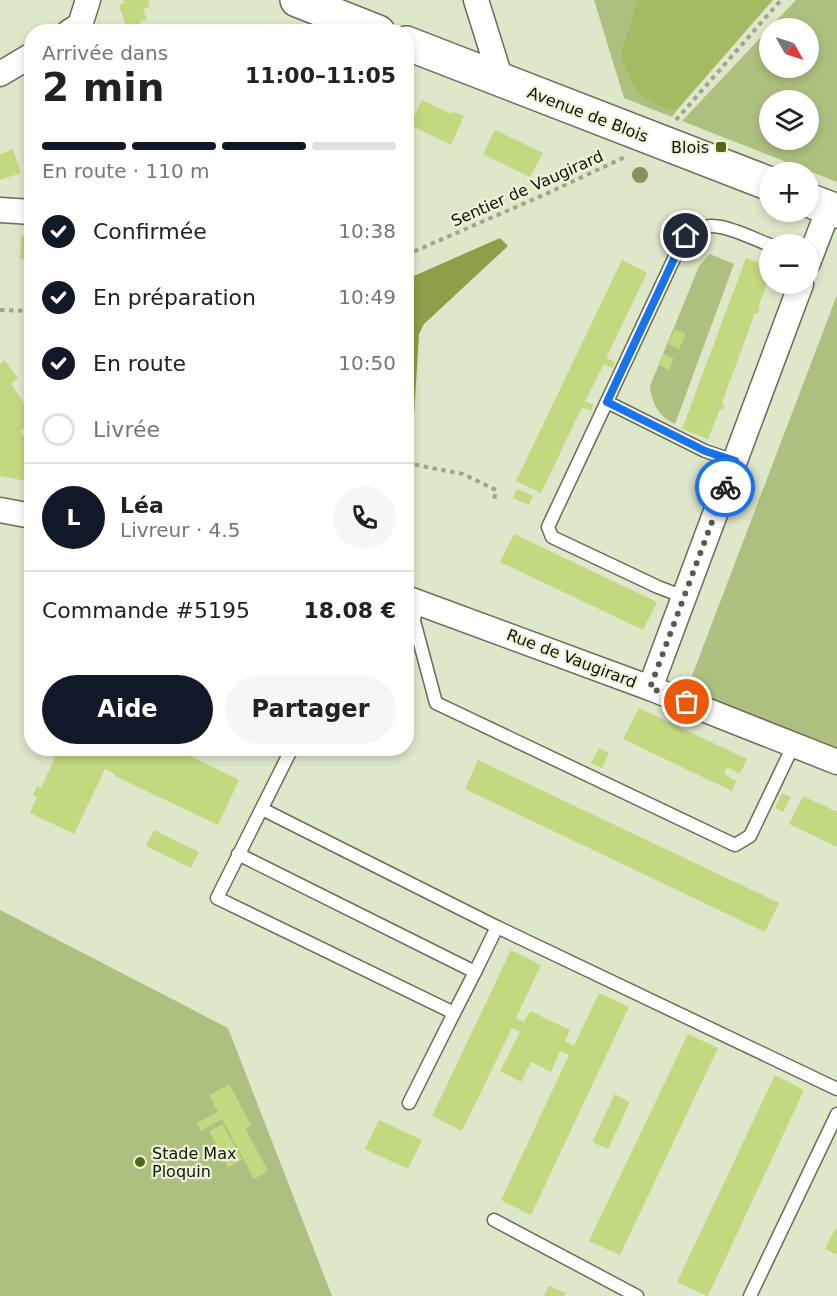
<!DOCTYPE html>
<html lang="fr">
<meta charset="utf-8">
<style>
body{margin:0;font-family:"DejaVu Sans",sans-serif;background:#f6f6f6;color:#222;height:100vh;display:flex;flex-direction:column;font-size:22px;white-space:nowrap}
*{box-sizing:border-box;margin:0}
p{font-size:20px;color:#767676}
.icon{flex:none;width:33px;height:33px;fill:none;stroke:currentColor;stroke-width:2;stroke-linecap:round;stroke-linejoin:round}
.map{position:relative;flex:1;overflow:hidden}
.details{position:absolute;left:24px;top:24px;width:390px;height:732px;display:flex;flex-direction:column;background:#fff;border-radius:24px;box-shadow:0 3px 9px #0003}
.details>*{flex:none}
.needle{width:39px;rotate:129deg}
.controls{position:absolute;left:759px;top:18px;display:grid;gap:12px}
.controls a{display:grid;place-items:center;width:60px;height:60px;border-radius:50%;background:#fff;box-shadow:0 3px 9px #0003;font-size:30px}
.pin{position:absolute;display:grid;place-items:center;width:51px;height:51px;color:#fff;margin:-26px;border:3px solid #fff;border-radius:50%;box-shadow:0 2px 6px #0007}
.courier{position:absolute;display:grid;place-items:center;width:60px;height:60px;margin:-30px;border:4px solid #1a73e8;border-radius:50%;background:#fff;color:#222;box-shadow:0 2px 8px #0007}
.head em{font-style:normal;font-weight:700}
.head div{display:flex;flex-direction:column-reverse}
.head{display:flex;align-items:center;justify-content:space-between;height:102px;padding:0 18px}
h1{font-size:39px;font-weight:700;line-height:45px}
.bar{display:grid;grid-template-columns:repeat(4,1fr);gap:9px 6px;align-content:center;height:72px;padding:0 18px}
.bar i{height:8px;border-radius:4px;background:#e0e0e0}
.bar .current{background:#111827}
.bar p{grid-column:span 4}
.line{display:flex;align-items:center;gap:15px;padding:0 18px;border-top:2px solid #e0e0e0}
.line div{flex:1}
.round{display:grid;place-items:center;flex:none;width:63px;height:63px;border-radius:32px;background:#f6f6f6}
ol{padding:0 18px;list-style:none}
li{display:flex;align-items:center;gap:18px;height:66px}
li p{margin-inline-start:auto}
li .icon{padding:6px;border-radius:50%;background:#111827;color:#fff;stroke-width:4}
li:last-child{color:#767676}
li i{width:33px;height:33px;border:3px solid #e0e0e0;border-radius:50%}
.action{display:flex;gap:12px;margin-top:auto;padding:12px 18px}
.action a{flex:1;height:69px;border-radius:36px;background:#111827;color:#fff;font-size:24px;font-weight:700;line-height:69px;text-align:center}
.action a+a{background:#f6f6f6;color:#222}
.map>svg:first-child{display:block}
</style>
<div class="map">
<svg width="837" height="1296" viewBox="0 0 837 1296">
<rect width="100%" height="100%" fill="#dee7ca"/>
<g fill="#aec07f" fill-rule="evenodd">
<path d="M 594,0 L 637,0 L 620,54 L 671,111 L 677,110 L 672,117 L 624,98 Z"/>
<path d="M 796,0 L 837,0 L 837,182 L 682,121 ZM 808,28 L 808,68 L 770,68 L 770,28 ZM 770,100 L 808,100 L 808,140 L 770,140 Z"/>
<path d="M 710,254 L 734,264 L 675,424 C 658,416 652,404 650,386 L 699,266 Z"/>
<path d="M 837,295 L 837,752 L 687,689 Z"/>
<path d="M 0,910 L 228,1028 L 332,1296 L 0,1296 Z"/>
</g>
<path fill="#a5bb63" d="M 637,0 L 773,0 L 677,110 L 671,111 L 641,96 L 633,84 L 620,54 Z"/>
<path fill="#8ba048" d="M 500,238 L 508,246 L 424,324 L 419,334 L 414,416 L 411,426 L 407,432 L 407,279 Z"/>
<g fill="#c2d980">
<path d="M 123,0 L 148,0 L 150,7 L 143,9 L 147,20 L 140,21 L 144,32 L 119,32 L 118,29 L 126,26 L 119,5 L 124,3 Z"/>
<path d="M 422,100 L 452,114 L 453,111 L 464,116 L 451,145 L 410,125 Z"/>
<path d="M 495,130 L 543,153 L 530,177 L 483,154 Z"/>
<path d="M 13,149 L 21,173 L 0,180 L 0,154 Z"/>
<path d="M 21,236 L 32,236 L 32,260 L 20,259 Z"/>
<path d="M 746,258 L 770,267 L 770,276 L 758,307 L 760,308 L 758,314 L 755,313 L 722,403 L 725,404 L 722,410 L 720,409 L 708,439 L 682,429 Z"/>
<path d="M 622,260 L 647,273 L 606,358 L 615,362 L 612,368 L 604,364 L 585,401 L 593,405 L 591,411 L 582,407 L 541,493 L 516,481 Z"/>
<path d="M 675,329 L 686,334 L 679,349 L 668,344 Z"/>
<path d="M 664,354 L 674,359 L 668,370 L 658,364 Z"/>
<path d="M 4,360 L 18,378 L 11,384 L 24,403 L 26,401 L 32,408 L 32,422 L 20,431 L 32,446 L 32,478 L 27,481 L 0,476 L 0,364 Z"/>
<path d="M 517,489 L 533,496 L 529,505 L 513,498 Z"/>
<path d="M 514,534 L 657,602 L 643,630 L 500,562 Z"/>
<path d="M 639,708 L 747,759 L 740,774 L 727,767 L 724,774 L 736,781 L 732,791 L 623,739 Z"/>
<path d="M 59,748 L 174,748 L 239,780 L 218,825 L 115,776 L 115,774 L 105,769 L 74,834 L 30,813 L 37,797 L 33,795 L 37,786 L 41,788 Z"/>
<path d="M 599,748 L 609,753 L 602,768 L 591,763 Z"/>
<path d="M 478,760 L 779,903 L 765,932 L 465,789 Z"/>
<path d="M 782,793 L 791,797 L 783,812 L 775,808 Z"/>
<path d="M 803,796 L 837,812 L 837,847 L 789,824 Z"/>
<path d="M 154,830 L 199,852 L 191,868 L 146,846 Z"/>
<path d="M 511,950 L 541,965 L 516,1018 L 524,1022 L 530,1011 L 570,1030 L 565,1041 L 574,1046 L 599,993 L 629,1007 L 531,1215 L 501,1200 L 569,1055 L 560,1051 L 551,1072 L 531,1062 L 521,1082 L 500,1071 L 520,1032 L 512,1028 L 462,1131 L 432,1116 Z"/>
<path d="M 688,1034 L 718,1048 L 620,1255 L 589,1241 Z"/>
<path d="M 775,1075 L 804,1090 L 708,1296 L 707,1296 L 677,1282 Z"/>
<path d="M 229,1084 L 251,1125 L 245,1128 L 268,1171 L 254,1179 L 222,1119 L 201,1131 L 197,1123 L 218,1112 L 209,1095 Z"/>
<path d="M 615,1094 L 630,1102 L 608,1149 L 592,1142 Z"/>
<path d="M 379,1120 L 422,1140 L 408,1169 L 365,1149 Z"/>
<path d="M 223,1124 L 242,1160 L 228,1167 L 209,1131 Z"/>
<path d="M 835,1229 L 837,1230 L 837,1255 L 825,1249 Z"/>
<path d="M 549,1286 L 566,1293 L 564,1296 L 544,1296 Z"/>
</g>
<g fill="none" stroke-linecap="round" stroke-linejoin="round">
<defs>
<g id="service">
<path d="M 607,402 L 705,451 L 735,461"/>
<path d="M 684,597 L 658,587 L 552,537 L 548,527 L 671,265 C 676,256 679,243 687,236 C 709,213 745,236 770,245"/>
<path d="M 417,600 L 414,621 L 436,703 L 735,845 L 750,836 L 794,744"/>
<path d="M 292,748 L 217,898 L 454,1013 L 409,1103"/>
<path d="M 262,809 L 497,927 L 475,972"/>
<path d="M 238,854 L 475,972 L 454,1013"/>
<path d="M 497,927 L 837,1089"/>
<path d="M 494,1220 L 637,1296"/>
<path d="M 750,1296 L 837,1114"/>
</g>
<g id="minor">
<path d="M 476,0 L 501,80"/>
<path d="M 69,32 L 80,25 L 88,0"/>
<path d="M 0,74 L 32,55"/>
<path d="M 0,210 L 32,212"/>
<path d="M 808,263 L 829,208"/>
<path d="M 0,510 L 32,516"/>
<path d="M 406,598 L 650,688 L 837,762"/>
<path d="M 650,688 L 801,284"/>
</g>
<g id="secondary">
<path d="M 297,0 L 378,32"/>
<path d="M 406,43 L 770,184"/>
<path d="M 808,200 L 837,211"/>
</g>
</defs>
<use href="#service" stroke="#666e54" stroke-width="15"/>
<use href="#minor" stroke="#666e54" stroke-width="27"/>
<use href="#secondary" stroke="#666e54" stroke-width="36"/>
<g stroke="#9ea58e" stroke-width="4" stroke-dasharray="4.5 4.5" stroke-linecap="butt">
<path d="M 676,120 L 781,0"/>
<path d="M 406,255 L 548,193 L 625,157"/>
<path d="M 0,310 L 32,311"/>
<path d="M 406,463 L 463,474 L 496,490 L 494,500"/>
</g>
<use href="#service" stroke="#fff" stroke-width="12"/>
<use href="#minor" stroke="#fff" stroke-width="24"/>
<use href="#secondary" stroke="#fff" stroke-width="33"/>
</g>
<circle fill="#879260" cx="640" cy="175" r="8"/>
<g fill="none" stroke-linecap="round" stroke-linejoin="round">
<path stroke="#575d4c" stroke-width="6" stroke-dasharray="0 10.8" d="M 687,702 L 650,688 L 725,487"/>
<path stroke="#1a73e8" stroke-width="8" d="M 686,236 L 681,244 L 607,402 L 705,451 L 735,461 L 725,487"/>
</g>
<g fill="#556711" stroke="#ecf5d7" stroke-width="2">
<rect x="715" y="141" width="12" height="12" rx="3"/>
<circle cx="140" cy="1162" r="6"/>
</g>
<g text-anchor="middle" stroke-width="4.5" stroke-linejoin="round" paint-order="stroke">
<g font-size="16" fill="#0f1208" stroke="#ecf5d7">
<text transform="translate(588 114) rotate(21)" y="6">Avenue de Blois</text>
<text transform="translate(527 188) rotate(-24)" y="6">Sentier de Vaugirard</text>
<text transform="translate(572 658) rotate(21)" y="6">Rue de Vaugirard</text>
</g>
<g font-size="16" fill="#0f1208" stroke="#ecf5d7" text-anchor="end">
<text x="709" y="153">Blois</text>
<text x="152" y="1159" text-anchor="start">Stade Max<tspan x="152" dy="18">Ploquin</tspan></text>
</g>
</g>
</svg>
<div class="controls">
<a><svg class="needle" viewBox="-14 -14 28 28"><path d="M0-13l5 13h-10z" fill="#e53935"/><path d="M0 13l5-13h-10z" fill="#767676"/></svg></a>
<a><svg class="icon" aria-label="layers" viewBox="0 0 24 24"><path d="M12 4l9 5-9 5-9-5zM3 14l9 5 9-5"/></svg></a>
<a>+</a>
<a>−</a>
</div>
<div class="pin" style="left:687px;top:702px;background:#ea580c"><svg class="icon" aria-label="bag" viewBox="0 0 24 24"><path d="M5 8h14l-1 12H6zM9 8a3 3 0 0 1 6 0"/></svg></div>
<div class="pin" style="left:686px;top:236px;background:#1f2937"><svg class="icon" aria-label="home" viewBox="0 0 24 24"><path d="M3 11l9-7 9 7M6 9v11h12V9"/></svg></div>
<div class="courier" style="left:725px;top:487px"><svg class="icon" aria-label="bike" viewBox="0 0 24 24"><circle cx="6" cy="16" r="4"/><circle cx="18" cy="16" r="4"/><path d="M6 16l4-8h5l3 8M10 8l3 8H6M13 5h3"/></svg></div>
<section class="details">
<div class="head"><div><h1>2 min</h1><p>Arrivée dans</p></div><em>11:00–11:05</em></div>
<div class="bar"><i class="current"></i><i class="current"></i><i class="current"></i><i></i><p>En route · 110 m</p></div>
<ol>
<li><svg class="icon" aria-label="check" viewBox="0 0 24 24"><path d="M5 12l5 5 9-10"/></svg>Confirmée<p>10:38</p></li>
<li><svg class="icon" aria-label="check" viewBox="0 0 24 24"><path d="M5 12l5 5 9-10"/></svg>En préparation<p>10:49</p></li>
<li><svg class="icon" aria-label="check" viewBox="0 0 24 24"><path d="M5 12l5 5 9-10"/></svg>En route<p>10:50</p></li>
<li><i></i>Livrée</li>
</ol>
<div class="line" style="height:108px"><b class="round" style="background:#111827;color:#fff">L</b><div><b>Léa</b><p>Livreur · 4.5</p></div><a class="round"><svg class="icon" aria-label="phone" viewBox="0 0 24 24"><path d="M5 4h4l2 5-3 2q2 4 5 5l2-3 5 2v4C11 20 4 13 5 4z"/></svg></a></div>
<div class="line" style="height:78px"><div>Commande #5195</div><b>18.08 €</b></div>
<div class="action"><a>Aide</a><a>Partager</a></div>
</section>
</div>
